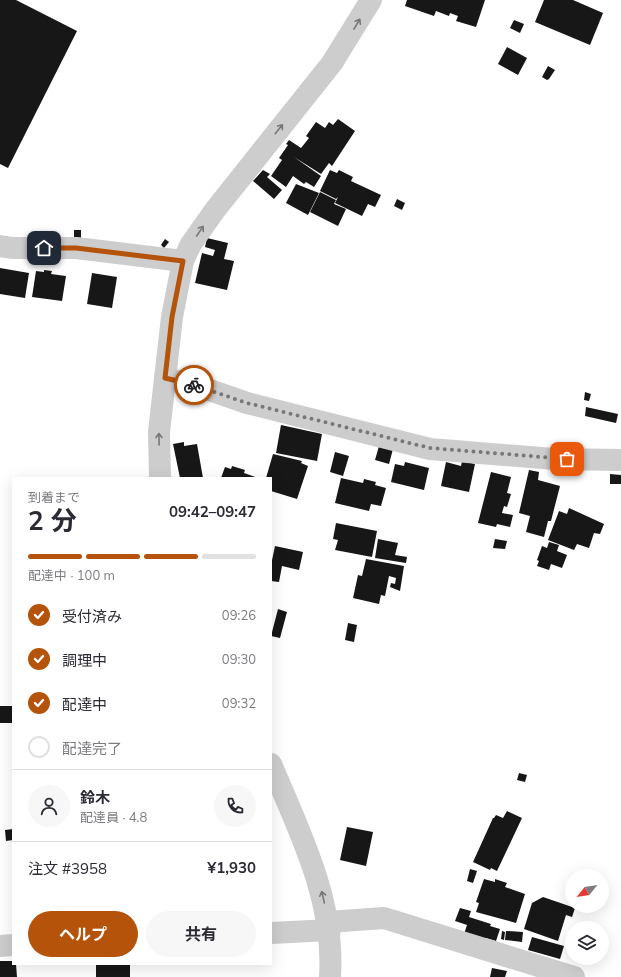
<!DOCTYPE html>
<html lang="ja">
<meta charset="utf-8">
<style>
body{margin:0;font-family:Mulish,"Noto Sans JP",sans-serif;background:#f7f7f7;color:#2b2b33;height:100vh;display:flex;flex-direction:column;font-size:15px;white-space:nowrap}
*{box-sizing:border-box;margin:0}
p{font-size:13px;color:#7c7c81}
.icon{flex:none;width:22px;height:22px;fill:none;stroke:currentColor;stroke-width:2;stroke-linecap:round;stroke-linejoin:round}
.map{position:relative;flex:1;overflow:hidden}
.panel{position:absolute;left:12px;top:477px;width:260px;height:488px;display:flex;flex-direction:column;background:#fff;border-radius:0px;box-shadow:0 4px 16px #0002}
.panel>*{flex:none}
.needle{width:26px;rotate:240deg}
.tools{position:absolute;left:565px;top:869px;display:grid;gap:8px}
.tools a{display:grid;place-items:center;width:44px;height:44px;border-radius:50%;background:#fff;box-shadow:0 4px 16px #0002;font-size:20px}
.pin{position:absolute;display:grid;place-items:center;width:34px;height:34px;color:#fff;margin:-17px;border-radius:8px;box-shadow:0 2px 6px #0006}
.courier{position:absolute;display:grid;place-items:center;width:40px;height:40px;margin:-20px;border:3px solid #b45309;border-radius:50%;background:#fff;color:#222;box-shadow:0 1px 5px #0007}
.summary em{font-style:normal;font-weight:700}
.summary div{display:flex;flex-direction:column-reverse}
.summary{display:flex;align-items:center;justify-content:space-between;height:68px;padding:0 16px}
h1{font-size:26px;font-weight:700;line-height:30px}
.bar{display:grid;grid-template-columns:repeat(4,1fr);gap:6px 4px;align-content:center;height:48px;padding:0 16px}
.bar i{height:5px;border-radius:3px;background:#e1e1e2}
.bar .on{background:#b45309}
.bar p{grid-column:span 4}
.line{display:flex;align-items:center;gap:10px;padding:0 16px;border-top:1px solid #e1e1e2}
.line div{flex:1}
.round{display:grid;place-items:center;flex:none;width:42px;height:42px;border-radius:21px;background:#f7f7f7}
ol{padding:0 16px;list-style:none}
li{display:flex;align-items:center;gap:12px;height:44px}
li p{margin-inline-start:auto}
li .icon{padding:4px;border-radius:50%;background:#b45309;color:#fff;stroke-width:4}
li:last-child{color:#7c7c81}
li i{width:22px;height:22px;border:2px solid #e1e1e2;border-radius:50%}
.cta{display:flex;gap:8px;margin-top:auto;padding:8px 16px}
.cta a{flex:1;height:46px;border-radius:24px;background:#b45309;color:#fff;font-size:16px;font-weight:700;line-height:46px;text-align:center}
.cta a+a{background:#f7f7f7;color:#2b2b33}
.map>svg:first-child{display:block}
</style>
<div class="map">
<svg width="621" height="977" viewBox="0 0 621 977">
<rect width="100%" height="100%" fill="#fff"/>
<g fill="#171717">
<path d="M 0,0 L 16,0 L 77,31 L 8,168 L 0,164 Z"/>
<path d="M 407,0 L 485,0 L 476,27 L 456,21 L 458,16 L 450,13 L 449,16 L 436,11 L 434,16 L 405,6 Z"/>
<path d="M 544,0 L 573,0 L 603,13 L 590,45 L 535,22 Z"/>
<path d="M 514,20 L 524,24 L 520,33 L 510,28 Z"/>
<path d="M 507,47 L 527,58 L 518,75 L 498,64 Z"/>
<path d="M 548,66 L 555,70 L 549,79 L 547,80 L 542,77 Z"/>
<path d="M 338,119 L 355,131 L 332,166 L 329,163 L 321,174 L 294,157 L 321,176 L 314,187 L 306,182 L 304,184 L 293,176 L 286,187 L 271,176 L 282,160 L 279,158 L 288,145 L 286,144 L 289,140 L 301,148 L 309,138 L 306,136 L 316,122 L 325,128 L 329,122 L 333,125 Z"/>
<path d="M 263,170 L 270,174 L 267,177 L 282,190 L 274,199 L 253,181 Z"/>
<path d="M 330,170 L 337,173 L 339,170 L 353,177 L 351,181 L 381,195 L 375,207 L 368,204 L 362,216 L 335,203 L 338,197 L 336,199 L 320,191 Z"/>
<path d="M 296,184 L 319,193 L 308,215 L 286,203 Z"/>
<path d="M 320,192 L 336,200 L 334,204 L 346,209 L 338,226 L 310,212 Z"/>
<path d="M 397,199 L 405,203 L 402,210 L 394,206 Z"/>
<path d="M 74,230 L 81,230 L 81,238 L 74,237 Z"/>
<path d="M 207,238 L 228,243 L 224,259 L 234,261 L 227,290 L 195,283 L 202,253 L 213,256 L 215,250 L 205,247 Z"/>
<path d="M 165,239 L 169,242 L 164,248 L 161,245 Z"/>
<path d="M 0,268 L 29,273 L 25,298 L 0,294 Z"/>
<path d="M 44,270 L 52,271 L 51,274 L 66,276 L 62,301 L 32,297 L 36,271 L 44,272 Z"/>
<path d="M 92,273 L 117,277 L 112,308 L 87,304 Z"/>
<path d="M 585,392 L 591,394 L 589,401 L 584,400 Z"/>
<path d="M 586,407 L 618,414 L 616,423 L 585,416 Z"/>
<path d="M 281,425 L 322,434 L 317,461 L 276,453 Z"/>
<path d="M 184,442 L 184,446 L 197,444 L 203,478 L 180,478 L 173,444 Z"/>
<path d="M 379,446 L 393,449 L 389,464 L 375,460 Z"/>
<path d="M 335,452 L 349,456 L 343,476 L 330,472 Z"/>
<path d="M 273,454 L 302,461 L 301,463 L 308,466 L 297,499 L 271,491 L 271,478 L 266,478 Z"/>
<path d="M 462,461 L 475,464 L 469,492 L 441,486 L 446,462 L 461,466 Z"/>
<path d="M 405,462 L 429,468 L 424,490 L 391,482 L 395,464 L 404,466 Z"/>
<path d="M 232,466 L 245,470 L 244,473 L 258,478 L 221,478 L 225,467 L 231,469 Z"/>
<path d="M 529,470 L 539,472 L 538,480 L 560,486 L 551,521 L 548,521 L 544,537 L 526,532 L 530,516 L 519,513 Z"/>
<path d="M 491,472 L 511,477 L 507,493 L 511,494 L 507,507 L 504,506 L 502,513 L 513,515 L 510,527 L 497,524 L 496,527 L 478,523 Z"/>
<path d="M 610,474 L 621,475 L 621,484 L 610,484 Z"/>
<path d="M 341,478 L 363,483 L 364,479 L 376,482 L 375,485 L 386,488 L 381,506 L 371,504 L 369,511 L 335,503 Z"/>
<path d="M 569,508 L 604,524 L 600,534 L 594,533 L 589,548 L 577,544 L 574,550 L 548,540 L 559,511 L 567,514 Z"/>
<path d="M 336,523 L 377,531 L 372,557 L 335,550 L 338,540 L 333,539 Z"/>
<path d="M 378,539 L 398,543 L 395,555 L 407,557 L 406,563 L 375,558 Z"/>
<path d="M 495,539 L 507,541 L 505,549 L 493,548 Z"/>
<path d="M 549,542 L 559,545 L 557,551 L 567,555 L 562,568 L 551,564 L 549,570 L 537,566 L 539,561 L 537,560 L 542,546 L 547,548 Z"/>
<path d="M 275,546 L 303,552 L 299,570 L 282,566 L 279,582 L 271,581 L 271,565 Z"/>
<path d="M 366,559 L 404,566 L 400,591 L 390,587 L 391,583 L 395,584 L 396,578 L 389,576 L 385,596 L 381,595 L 379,604 L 353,598 L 358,575 L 362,576 Z"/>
<path d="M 278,609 L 287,612 L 280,638 L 271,636 Z"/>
<path d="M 348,623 L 357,625 L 354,642 L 345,640 Z"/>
<path d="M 0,706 L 13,706 L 12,723 L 0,723 Z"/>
<path d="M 519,773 L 527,775 L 525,782 L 517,780 Z"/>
<path d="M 507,811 L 522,818 L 497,871 L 491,868 L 490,870 L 473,862 L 493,818 L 494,818 L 496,815 L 503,818 Z"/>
<path d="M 347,827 L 373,832 L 366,866 L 340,860 Z"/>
<path d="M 13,829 L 13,840 L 6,841 L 5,830 Z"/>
<path d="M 470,869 L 477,871 L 473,883 L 467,881 Z"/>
<path d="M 484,879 L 495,882 L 495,879 L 507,883 L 505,887 L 525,894 L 516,923 L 476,912 L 479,903 L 476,902 Z"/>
<path d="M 543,897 L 575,908 L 572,917 L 566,915 L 558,941 L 524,929 L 532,903 Z"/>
<path d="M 460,908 L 471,911 L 469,917 L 491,924 L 490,926 L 500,929 L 496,941 L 486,938 L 485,941 L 464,934 L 467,925 L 455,921 Z"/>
<path d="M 502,931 L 505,932 L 504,940 L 501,939 Z"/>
<path d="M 506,931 L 523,932 L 522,942 L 505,940 Z"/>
<path d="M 532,937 L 564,946 L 560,959 L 528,950 Z"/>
<path d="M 0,961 L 13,961 L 13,964 L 16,964 L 17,977 L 0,977 Z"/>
<rect x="96" y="964" width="34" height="13"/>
<path d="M 492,968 L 507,971 L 505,977 L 490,977 Z"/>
</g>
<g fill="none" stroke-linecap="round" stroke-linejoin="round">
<g stroke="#cdcdcd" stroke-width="22">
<path d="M 0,246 L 13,248 L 76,248 L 183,261"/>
<path d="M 165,378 L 201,387 L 247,403 L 430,449 L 554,459 L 621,460"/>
<path d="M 160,478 L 159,432 L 172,317 L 183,261 L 191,244 L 215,210 L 332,63 L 371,0"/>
<path d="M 271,764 C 300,833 335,901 330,977"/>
<path d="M 328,922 L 384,918 L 574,977"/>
<path d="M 271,933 L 330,930"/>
<path d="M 0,946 L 13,945"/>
</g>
</g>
<defs><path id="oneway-shaft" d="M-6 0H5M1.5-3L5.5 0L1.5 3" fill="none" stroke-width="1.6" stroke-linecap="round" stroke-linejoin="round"/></defs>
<g stroke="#777">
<use href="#oneway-shaft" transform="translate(357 24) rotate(-59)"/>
<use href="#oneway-shaft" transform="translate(279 129) rotate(-51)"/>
<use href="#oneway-shaft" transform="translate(200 231) rotate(-56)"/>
<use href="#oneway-shaft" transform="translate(159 439) rotate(-91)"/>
<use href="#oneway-shaft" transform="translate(323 897) rotate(-103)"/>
</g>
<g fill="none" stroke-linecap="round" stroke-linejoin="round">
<path stroke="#787878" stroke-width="4" stroke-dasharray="0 7.2" d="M 194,385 L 247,403 L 430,448 L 567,459"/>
<path stroke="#b45309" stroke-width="5" d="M 44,248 L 76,248 L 183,261 L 172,317 L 165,378 L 194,385"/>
</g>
</svg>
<div class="tools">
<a><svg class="needle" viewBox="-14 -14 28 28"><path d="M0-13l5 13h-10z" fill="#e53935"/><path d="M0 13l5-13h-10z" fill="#7c7c81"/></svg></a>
<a><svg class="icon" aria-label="layers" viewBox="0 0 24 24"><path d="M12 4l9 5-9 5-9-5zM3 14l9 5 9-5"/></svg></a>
</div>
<div class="pin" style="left:567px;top:459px;background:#ea580c"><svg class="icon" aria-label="bag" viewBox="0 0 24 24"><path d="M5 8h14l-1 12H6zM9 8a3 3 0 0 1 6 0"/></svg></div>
<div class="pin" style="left:44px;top:248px;background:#1f2937"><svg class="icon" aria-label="home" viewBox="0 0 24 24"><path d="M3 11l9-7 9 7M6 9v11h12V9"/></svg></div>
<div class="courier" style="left:194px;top:385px"><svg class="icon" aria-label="bike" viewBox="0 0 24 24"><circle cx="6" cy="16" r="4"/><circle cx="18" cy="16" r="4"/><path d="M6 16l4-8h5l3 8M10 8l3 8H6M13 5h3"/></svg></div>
<section class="panel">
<div class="summary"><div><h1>2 分</h1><p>到着まで</p></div><em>09:42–09:47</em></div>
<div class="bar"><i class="on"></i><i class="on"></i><i class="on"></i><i></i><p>配達中 · 100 m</p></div>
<ol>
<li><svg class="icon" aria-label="check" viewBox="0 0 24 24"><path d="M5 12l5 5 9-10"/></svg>受付済み<p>09:26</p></li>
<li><svg class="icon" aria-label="check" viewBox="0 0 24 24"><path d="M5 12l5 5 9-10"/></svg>調理中<p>09:30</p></li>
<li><svg class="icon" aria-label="check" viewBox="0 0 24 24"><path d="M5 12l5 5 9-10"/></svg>配達中<p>09:32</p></li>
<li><i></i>配達完了</li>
</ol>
<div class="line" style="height:72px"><a class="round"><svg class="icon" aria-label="person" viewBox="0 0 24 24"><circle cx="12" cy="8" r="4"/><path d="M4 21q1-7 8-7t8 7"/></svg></a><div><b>鈴木</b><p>配達員 · 4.8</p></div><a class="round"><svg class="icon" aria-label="phone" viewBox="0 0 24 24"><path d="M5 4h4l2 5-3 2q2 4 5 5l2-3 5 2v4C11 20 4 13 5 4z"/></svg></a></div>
<div class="line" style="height:52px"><div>注文 #3958</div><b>¥1,930</b></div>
<div class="cta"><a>ヘルプ</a><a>共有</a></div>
</section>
</div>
